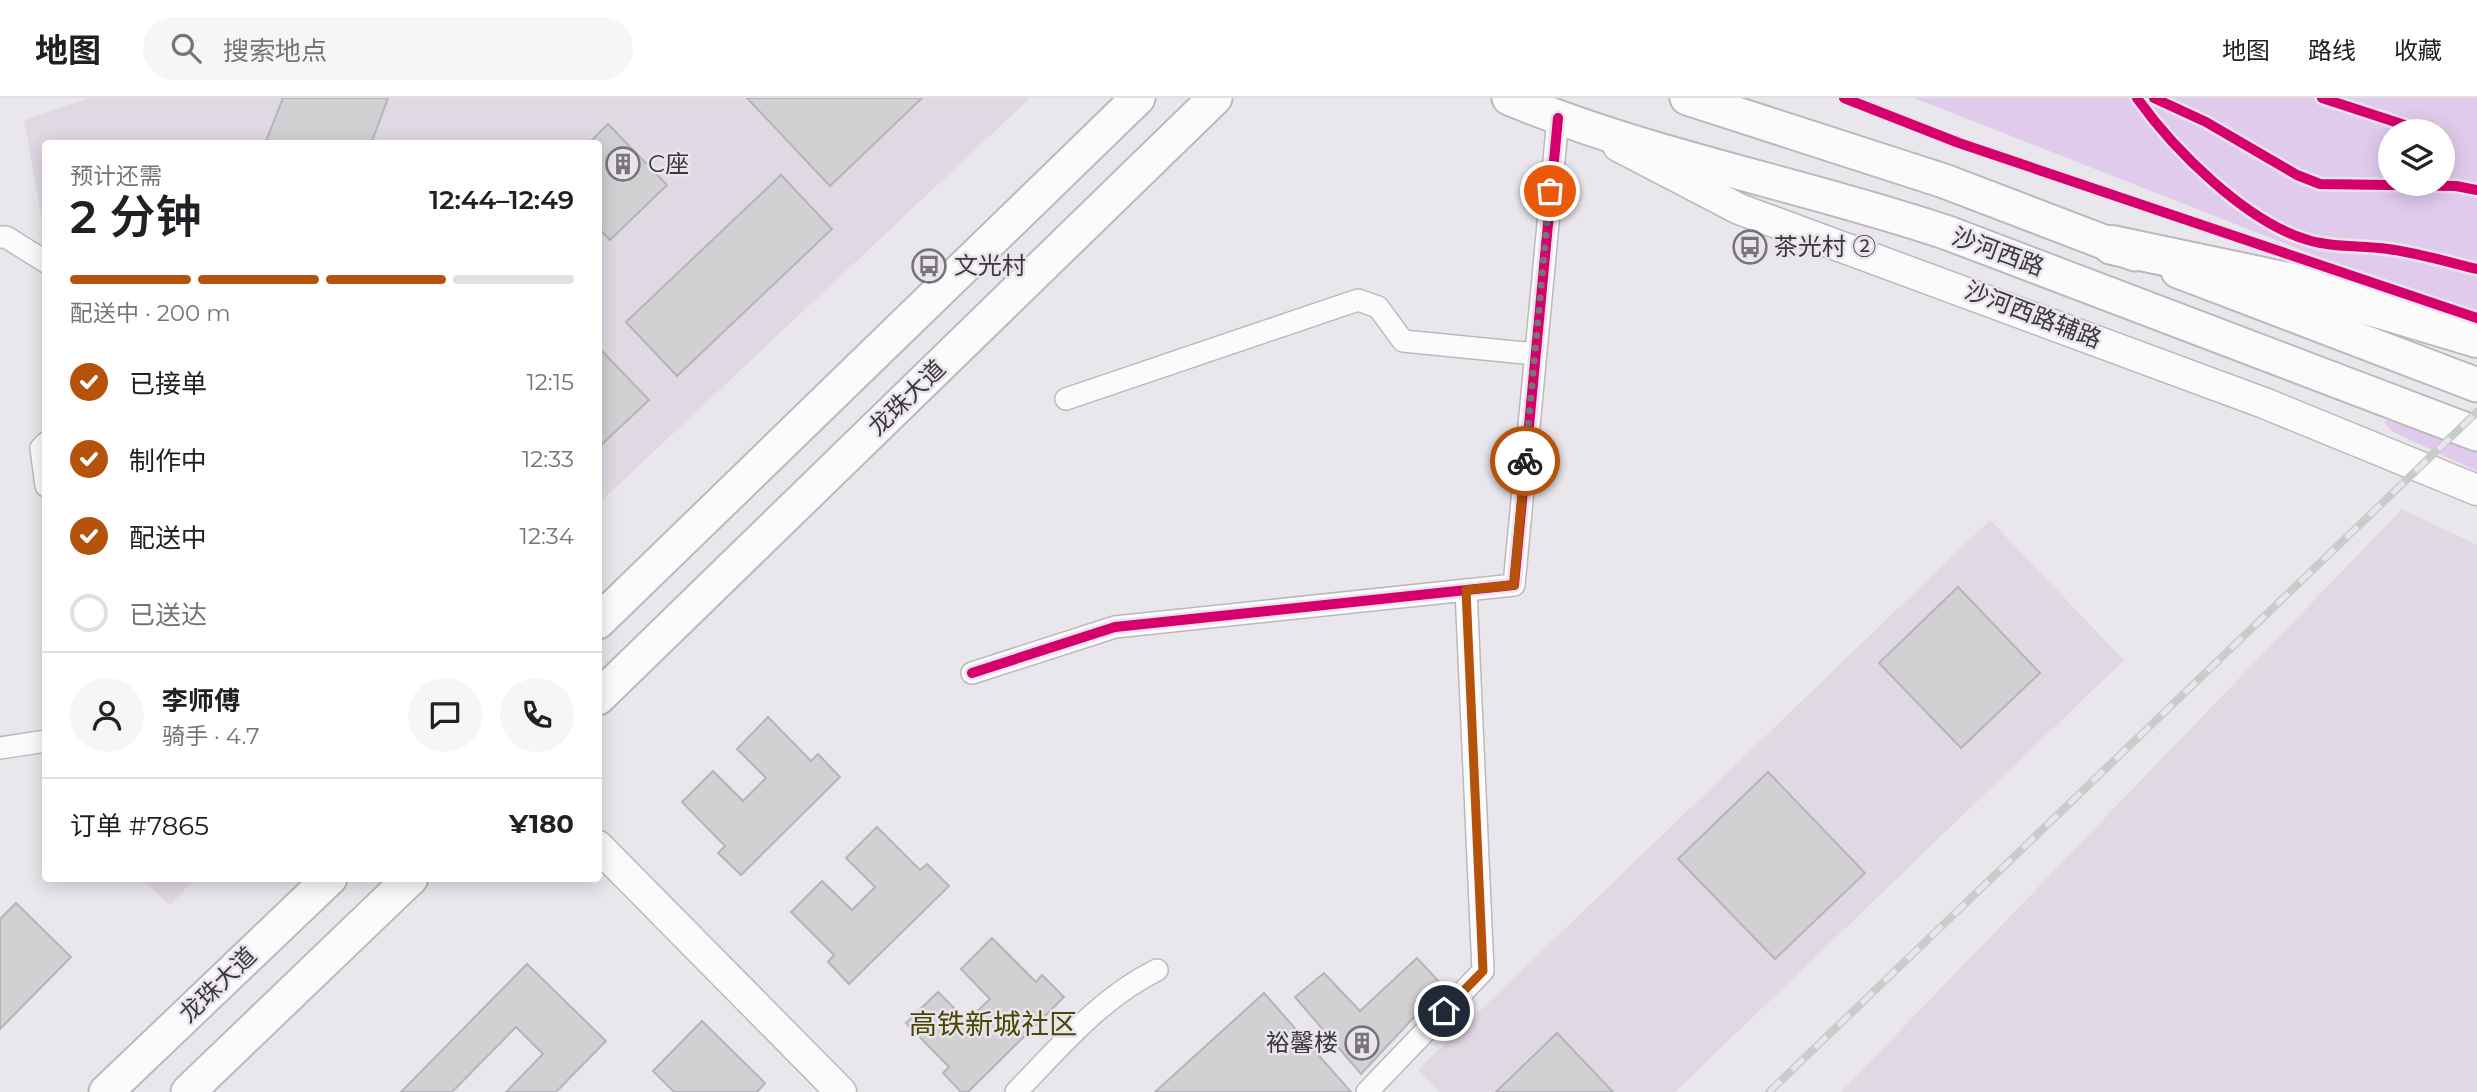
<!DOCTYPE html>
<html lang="zh">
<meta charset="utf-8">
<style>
body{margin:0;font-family:Montserrat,"Noto Sans SC",sans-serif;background:#f6f6f6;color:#202124;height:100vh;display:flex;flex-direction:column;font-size:26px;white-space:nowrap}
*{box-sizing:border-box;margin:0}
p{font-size:23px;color:#757577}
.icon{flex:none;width:38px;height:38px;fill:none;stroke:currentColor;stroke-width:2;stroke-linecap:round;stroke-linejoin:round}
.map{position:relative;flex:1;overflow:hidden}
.panel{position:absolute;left:42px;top:42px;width:560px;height:742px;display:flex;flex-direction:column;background:#fff;border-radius:7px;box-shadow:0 4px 18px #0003}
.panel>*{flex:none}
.controls{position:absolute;left:2378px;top:21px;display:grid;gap:14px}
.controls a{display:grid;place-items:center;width:77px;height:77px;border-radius:50%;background:#fff;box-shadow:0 4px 18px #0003;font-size:35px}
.pin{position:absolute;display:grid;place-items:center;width:60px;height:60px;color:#fff;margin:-30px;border:4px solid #fff;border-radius:50%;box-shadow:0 2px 7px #0007}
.courier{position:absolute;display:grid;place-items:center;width:70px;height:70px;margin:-35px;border:5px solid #b45309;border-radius:50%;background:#fff;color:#222;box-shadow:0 2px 9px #0007}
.summary em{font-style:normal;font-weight:600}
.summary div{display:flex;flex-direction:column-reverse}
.summary{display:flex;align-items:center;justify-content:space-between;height:119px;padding:0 28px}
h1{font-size:46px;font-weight:600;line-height:52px}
.bar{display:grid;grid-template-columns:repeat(4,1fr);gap:10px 7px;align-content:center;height:84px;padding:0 28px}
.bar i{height:9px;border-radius:5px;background:#e0e0e0}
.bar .on{background:#b45309}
.bar p{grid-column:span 4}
.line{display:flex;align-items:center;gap:18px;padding:0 28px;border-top:2px solid #e0e0e0}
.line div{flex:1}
.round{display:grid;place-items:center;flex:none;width:74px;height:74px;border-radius:37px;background:#f6f6f6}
ol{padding:0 28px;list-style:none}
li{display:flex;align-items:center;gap:21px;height:77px}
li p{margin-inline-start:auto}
li .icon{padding:7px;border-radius:50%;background:#b45309;color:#fff;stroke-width:4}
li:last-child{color:#757577}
li i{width:38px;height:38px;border:4px solid #e0e0e0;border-radius:50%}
header{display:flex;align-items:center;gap:42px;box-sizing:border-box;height:98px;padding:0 35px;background:#fff;border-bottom:2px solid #e0e0e0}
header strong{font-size:33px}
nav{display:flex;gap:38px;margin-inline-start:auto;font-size:24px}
.search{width:490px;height:63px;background:#f6f6f6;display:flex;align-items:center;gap:18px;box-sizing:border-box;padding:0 24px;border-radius:38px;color:#757577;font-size:26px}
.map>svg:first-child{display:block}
</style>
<header>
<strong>地图</strong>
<div class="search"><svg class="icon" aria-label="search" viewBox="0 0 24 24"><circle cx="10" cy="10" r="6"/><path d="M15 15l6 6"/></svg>搜索地点</div>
<nav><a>地图</a><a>路线</a><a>收藏</a></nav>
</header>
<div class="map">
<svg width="2477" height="994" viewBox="0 0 2477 994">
<rect width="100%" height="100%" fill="#e9e7eb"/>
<g fill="#e0d9e3">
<path d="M 89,0 L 1030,0 L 599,405 L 598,46 L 46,46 L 45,139 L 24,22 Z"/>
<path d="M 2402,411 L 2477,447 L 2477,994 L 1841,994 Z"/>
<path d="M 1990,422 L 2124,562 L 1675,994 L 1440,994 L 1418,972 Z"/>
<path d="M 141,781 L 195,781 L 170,807 Z"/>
</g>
<g fill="#e1cbed" fill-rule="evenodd">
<path d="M 1914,0 L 2477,0 L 2477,221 ZM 2390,33 L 2443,33 L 2443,86 L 2390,86 Z"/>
<path d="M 2389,322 L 2477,353 L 2477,373 L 2393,334 L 2384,324 Z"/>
</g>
<g fill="#d1d0d3" stroke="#b6b4b8" stroke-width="2">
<path d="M 283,0 L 388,0 L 371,46 L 265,46 Z"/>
<path d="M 747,0 L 922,0 L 830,88 Z"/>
<path d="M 608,26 L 667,87 L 610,142 L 598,130 L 598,46 L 588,46 Z"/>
<path d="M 781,77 L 832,131 L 677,278 L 626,224 Z"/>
<path d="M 598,249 L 649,302 L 598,350 Z"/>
<path d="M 1958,489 L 2040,575 L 1961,650 L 1879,565 Z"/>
<path d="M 768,619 L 811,663 L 818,656 L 840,679 L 741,777 L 718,755 L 725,748 L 682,704 L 713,673 L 743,703 L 766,680 L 737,651 Z"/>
<path d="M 1768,674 L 1865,775 L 1775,861 L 1678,761 Z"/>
<path d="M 877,729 L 920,772 L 927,766 L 949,788 L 849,886 L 828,864 L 834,857 L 791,814 L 822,783 L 852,812 L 875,789 L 846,760 Z"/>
<path d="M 16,805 L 71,859 L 0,931 L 0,821 Z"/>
<path d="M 992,840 L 1036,884 L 1042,877 L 1064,899 L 968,994 L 961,994 L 943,975 L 949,969 L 906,925 L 938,894 L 967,923 L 990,901 L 961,871 Z"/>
<path d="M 1417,860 L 1443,888 L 1361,976 L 1295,899 L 1324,875 L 1360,913 Z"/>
<path d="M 527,866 L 606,943 L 556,994 L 506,994 L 543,956 L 516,929 L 452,994 L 401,994 Z"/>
<path d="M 1264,895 L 1351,994 L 1155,994 Z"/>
<path d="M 702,923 L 765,985 L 757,994 L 674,994 L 653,973 Z"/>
<path d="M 1557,935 L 1613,994 L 1496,994 Z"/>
</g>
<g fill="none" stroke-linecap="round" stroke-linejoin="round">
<defs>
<g id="street">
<path d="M 0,139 L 6,139 L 46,164"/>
<path d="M 1066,301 L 1358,202 L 1378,209 L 1403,243 L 1535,256"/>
<path d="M 46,345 L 41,350 L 46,388"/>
<path d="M 972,575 L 1115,529 L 1514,487 L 1558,20"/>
<path d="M 0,650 L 46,643"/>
<path d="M 1016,994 C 1060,949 1100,900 1157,872"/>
<path d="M 1367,994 L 1483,873 L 1466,492"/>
</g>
<g id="secondary">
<path d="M 1618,48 L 1739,111 L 2264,305 L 2477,392"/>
<path d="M 598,748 L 841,994"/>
</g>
<g id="primary">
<path d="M 1509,0 C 1650,59 1803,86 1948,135 L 2477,336"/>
<path d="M 1687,0 L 1944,83 L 2135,156"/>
<path d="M 2178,173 L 2477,287"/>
<path d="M 598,524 L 1138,0"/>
<path d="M 598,600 L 1215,0"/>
<path d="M 106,994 L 330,780"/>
<path d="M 188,994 L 411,780"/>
</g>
<path id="highway" d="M 2112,147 L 2297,186 L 2477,240"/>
</defs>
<use href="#street" stroke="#bbb9bd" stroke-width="24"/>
<use href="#secondary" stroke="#bbb9bd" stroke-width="33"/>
<use href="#primary" stroke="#bbb9bd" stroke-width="37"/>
<use href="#highway" stroke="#bbb9bd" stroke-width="42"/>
<use href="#street" stroke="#fcfbfc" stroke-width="21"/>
<use href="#secondary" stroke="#fcfbfc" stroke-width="30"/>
<use href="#primary" stroke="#fcfbfc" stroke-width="33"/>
<use href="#highway" stroke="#fcfbfc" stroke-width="38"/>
<defs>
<path id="rail" d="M 1769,994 L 2477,314"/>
</defs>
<use href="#rail" stroke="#cbcbcc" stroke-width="8"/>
<use href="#rail" stroke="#eae5ed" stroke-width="5" stroke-dasharray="16" stroke-linecap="butt"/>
<defs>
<g id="cycleway">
<path d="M 1844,0 L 1959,45 L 2477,220"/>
<path d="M 2137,0 C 2174,52 2246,124 2308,142 C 2334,150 2361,147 2388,151 C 2418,155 2448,164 2477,171"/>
<path d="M 2154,0 L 2206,24 L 2297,77 L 2320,86 L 2456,88 L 2477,92"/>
<path d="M 2322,0 L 2423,33"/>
<path d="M 972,575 L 1115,529 L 1514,487 L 1558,20"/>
</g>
</defs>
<use href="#cycleway" stroke="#eae5ed" stroke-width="15"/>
<use href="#cycleway" stroke="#d6006c" stroke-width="10"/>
</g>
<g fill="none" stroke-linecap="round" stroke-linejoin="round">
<path stroke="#777579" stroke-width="7" stroke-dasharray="0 12.6" d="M 1525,363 L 1550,93"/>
<path stroke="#b45309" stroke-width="9" d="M 1444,913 L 1483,873 L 1466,492 L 1514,487 L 1525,363"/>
</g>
<defs>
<symbol id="building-ring" viewBox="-11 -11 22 22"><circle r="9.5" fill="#eae5ed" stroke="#777579" stroke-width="1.5"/><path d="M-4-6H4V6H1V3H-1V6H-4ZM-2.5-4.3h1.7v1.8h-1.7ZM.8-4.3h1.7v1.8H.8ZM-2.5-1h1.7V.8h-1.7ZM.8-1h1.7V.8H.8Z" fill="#777579"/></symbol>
<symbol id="bus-ring" viewBox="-11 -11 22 22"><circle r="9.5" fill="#eae5ed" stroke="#777579" stroke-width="1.5"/><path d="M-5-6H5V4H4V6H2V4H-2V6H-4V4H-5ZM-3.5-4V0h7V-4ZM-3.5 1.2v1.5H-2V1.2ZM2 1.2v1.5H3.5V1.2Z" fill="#777579"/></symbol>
</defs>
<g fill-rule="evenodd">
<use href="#building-ring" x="604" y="47" width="38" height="38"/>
<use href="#bus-ring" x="1731" y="130" width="38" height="38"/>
<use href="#bus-ring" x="910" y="149" width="38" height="38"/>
<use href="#building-ring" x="1343" y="926" width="38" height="38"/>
</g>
<g text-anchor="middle" stroke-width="5" stroke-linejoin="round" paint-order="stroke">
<g font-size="24" fill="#3a383b" stroke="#eae5ed" text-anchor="start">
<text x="648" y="74">C座</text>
<text x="1774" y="157">茶光村 ②</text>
<text x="954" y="176">文光村</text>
<text x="1338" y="953" text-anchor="end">裕馨楼</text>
</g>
<g font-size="24" fill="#3a383b" stroke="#eae5ed">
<text transform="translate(1998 154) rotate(20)" y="8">沙河西路</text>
<text transform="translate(2033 217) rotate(21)" y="8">沙河西路辅路</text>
<text transform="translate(907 300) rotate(-44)" y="8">龙珠大道</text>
<text transform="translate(218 887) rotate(-44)" y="8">龙珠大道</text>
</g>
<g font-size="28" fill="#4c4603" stroke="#eae5ed">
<text x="993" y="936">高铁新城社区</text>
</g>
</g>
</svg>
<div class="controls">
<a><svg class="icon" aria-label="layers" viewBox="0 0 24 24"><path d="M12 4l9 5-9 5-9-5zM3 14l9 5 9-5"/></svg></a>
</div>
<div class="pin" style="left:1550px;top:93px;background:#ea580c"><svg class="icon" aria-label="bag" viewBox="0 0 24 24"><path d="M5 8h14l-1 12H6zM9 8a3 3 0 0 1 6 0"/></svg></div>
<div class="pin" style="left:1444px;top:913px;background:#1f2937"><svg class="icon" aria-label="home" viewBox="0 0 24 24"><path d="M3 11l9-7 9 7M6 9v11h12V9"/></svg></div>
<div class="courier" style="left:1525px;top:363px"><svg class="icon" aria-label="bike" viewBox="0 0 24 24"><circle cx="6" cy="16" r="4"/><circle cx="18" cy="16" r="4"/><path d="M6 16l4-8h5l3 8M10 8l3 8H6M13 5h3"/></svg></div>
<section class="panel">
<div class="summary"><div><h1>2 分钟</h1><p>预计还需</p></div><em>12:44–12:49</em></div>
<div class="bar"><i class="on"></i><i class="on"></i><i class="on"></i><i></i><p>配送中 · 200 m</p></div>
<ol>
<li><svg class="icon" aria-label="check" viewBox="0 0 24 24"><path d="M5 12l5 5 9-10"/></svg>已接单<p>12:15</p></li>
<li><svg class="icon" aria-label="check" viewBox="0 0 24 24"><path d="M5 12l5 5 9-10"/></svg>制作中<p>12:33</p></li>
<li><svg class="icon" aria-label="check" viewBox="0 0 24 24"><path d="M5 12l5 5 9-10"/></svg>配送中<p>12:34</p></li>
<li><i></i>已送达</li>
</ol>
<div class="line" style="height:126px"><a class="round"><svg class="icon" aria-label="person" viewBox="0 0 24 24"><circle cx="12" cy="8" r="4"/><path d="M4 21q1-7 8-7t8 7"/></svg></a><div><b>李师傅</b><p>骑手 · 4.7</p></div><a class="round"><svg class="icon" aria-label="chat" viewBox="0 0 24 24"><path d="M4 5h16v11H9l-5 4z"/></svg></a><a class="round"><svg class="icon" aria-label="phone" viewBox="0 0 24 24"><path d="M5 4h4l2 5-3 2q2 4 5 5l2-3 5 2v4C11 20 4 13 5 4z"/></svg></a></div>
<div class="line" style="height:91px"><div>订单 #7865</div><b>¥180</b></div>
</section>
</div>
